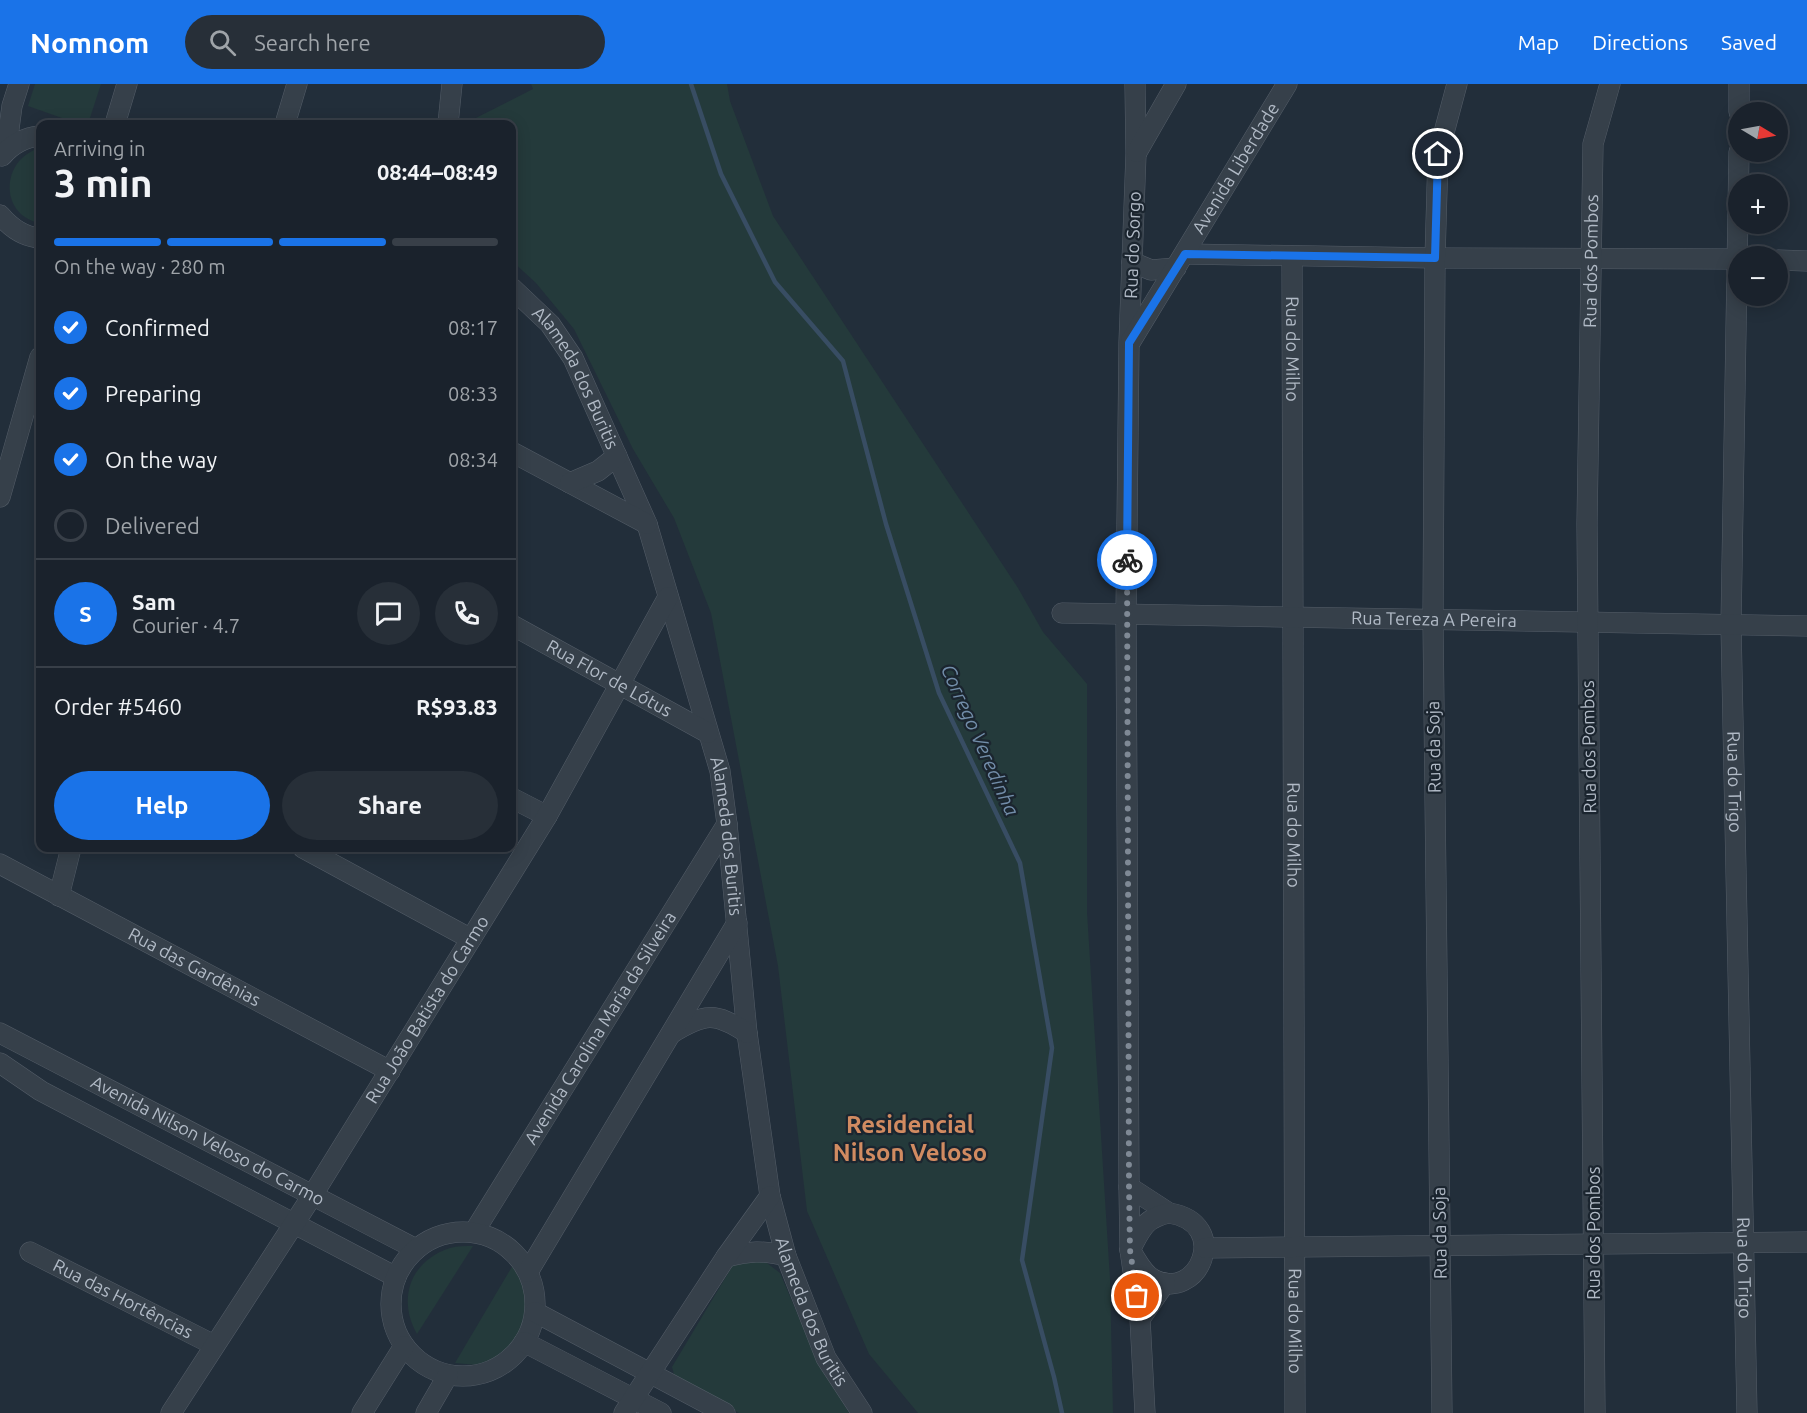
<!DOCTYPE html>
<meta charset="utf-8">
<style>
body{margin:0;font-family:Ubuntu,sans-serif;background:#272f38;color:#f1f3f6;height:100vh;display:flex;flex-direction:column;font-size:22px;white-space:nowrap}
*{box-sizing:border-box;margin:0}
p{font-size:20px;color:#9fa4a9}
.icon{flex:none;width:33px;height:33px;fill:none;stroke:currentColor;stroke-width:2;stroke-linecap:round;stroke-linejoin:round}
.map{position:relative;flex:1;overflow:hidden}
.drawer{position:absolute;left:36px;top:36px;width:480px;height:732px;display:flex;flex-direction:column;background:#1a222c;border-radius:12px;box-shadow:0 3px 15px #0003,0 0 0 2px #383f48}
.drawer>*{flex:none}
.needle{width:39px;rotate:100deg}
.tools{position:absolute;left:1728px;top:18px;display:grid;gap:12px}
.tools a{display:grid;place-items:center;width:60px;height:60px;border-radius:50%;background:#1a222c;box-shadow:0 3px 15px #0003,0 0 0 2px #383f48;font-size:30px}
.pin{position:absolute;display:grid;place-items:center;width:51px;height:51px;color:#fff;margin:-26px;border:3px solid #fff;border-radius:50%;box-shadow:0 2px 6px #0007}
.courier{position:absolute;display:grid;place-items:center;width:60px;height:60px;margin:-30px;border:4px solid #1a73e8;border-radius:50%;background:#fff;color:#222;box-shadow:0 2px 8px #0007}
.headline em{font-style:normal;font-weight:700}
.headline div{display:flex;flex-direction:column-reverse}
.headline{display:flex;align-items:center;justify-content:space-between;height:102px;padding:0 18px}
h1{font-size:39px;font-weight:700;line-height:45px}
.bar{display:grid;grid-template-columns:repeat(4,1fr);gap:9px 6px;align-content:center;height:72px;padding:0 18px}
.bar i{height:8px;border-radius:4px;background:#383f48}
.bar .active{background:#1a73e8}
.bar p{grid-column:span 4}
.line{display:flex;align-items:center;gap:15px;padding:0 18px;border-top:2px solid #383f48}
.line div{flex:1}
.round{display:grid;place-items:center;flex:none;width:63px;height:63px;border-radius:32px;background:#272f38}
ol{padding:0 18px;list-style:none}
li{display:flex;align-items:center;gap:18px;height:66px}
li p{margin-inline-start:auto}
li .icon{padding:6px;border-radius:50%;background:#1a73e8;color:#fff;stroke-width:4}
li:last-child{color:#9fa4a9}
li i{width:33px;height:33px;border:3px solid #383f48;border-radius:50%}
.primary-button{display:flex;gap:12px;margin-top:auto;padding:12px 18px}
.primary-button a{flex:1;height:69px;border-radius:36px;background:#1a73e8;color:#fff;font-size:24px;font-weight:700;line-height:69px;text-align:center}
.primary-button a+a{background:#272f38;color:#f1f3f6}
header{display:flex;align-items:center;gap:36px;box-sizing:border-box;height:84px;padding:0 30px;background:#1a73e8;color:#fff}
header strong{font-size:28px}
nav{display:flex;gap:33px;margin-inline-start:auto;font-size:21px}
.search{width:420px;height:54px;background:#272f38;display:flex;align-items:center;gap:15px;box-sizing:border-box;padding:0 21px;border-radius:33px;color:#9fa4a9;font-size:22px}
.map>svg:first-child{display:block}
</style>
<header>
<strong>Nomnom</strong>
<div class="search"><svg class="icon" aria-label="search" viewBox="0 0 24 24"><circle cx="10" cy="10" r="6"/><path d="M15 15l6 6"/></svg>Search here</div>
<nav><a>Map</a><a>Directions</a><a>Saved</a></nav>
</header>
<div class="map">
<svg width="1807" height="1329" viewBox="0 0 1807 1329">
<rect width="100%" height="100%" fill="#222e3a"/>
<g fill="#243a3b">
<path d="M 35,0 L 101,0 L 88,40 L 79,40 L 28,22 Z"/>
<path d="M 531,0 L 727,0 L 730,17 L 773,132 L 1018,504 L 1043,548 L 1087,600 L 1087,828 L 1110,1195 L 1113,1329 L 918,1329 L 869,1270 L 807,1127 L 778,882 L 711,529 L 674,434 L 633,365 L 574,245 L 536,199 L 512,177 L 512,40 L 464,40 L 533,5 Z"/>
<path d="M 37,65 L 40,65 L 40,139 C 0,132 0,78 37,65 Z"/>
<path d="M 473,1162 L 417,1250 C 397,1215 410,1177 450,1164 C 457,1162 466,1162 473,1162 Z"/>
<path d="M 740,1176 L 763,1176 L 780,1189 L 814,1269 L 849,1329 L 739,1329 L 675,1294 L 672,1283 L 733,1181 Z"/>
<path d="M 513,1181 L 525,1206 L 525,1230 L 521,1251 L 510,1264 L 498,1274 L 478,1281 L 455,1279 Z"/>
</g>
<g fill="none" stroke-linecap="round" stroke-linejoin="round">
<path stroke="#384d63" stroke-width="4.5" d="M 691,0 L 721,90 L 775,198 L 843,277 L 886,440 L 939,609 L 1020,779 L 1052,964 L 1022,1176 L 1054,1293 L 1062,1329"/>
<defs>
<g id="minor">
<path d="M 1135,0 L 1136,70 L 1129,259 L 1126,531 L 1129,1103 L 1130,1166 L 1140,1235 L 1145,1329"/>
<path d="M 1739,28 L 1739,0"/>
<path d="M 115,40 L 127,0"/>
<path d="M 285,40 L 297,0"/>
<path d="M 448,40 L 452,0"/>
<path d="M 6,67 L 12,22 L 19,0"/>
<path d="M 1137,68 L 1176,0"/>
<path id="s1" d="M 1739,68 L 1731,541 L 1747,1329"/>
<path d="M 2,72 C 11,61 25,53 40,52"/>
<path d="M 0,131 C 11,144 23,153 40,154"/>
<path d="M 1185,170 L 1435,174 L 1738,175"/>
<path id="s2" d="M 1292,172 L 1295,1329"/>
<path d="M 1778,176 L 1807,177"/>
<path d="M 1132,178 L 1151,186 L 1176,184"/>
<path id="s3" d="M 512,204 L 550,240 L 573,274 L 647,440 L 720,687 L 727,740 L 747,949 L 770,1112 L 786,1172 L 826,1274 L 862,1329"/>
<path id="s4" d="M 1131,257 L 1287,0"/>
<path d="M 512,368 L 647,440"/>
<path d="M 570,399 L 598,387 L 617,372"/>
<path d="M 0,413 L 40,273"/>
<path id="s5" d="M 1062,529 L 1807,542"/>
<path id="s6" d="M 512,541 L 708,649"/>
<path d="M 512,714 L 547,732"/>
<path d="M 303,764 L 471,855"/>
<path id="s7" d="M 0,780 L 390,987"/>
<path d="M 59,812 L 71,764"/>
<path id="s8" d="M 0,949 L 416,1165"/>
<path d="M 672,949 C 705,929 715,928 747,949"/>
<path d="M 0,979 L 41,1007 L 396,1193"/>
<path d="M 1129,1103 L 1169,1129"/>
<path d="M 1169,1129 C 1233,1139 1198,1220 1153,1195 C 1142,1189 1137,1176 1130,1166 C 1141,1146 1144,1134 1169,1129 Z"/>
<path id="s9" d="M 474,1148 L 727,740"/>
<circle cx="463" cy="1220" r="72"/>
<path d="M 1205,1164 L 1807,1158"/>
<path id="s10" d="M 30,1168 L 214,1261"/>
<path d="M 726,1173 C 750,1167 762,1166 786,1172"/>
<path d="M 528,1188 L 737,839"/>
<path d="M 535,1228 L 725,1329"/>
<path d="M 1140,1235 L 1165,1199"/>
<path d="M 524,1258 L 661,1329"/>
<path id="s11" d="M 171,1329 L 312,1112 L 547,732 L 668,513"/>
<path d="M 362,1329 L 404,1262"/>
<path d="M 426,1329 L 448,1291"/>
<path d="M 624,1329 L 726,1173 L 770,1112"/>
<path d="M 1442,1329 L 1433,536 L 1435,174 L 1438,71 L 1457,0"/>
<path id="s12" d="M 1595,1329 L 1587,440 L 1593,60 L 1610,0"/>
</g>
</defs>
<use href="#minor" stroke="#545d68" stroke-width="21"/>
<use href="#minor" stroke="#36404a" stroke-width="20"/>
</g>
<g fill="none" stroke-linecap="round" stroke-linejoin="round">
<path stroke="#7f8995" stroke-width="6" stroke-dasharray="0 10.8" d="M 1127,476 L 1129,1103 L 1130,1166 L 1137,1212"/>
<path stroke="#1a73e8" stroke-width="8" d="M 1127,476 L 1129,259 L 1185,170 L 1435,174 L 1438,70"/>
</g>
<g text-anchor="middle" stroke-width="4.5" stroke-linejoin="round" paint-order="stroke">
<g font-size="18" fill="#b1bac6" stroke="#1b252f">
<text dy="6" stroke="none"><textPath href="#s4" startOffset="202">Avenida Liberdade</textPath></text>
<text transform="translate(1133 161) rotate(-88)" y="6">Rua do Sorgo</text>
<text dy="6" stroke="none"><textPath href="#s12" startOffset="1152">Rua dos Pombos</textPath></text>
<text dy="6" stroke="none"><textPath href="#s2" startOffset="93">Rua do Milho</textPath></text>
<text dy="6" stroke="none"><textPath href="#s3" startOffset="112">Alameda dos Buritis</textPath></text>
<text dy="6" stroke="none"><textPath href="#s5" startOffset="372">Rua Tereza A Pereira</textPath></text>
<text dy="6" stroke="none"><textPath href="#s6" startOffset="111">Rua Flor de Lótus</textPath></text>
<text transform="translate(1434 663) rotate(-91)" y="6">Rua da Soja</text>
<text transform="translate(1589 663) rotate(-91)" y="6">Rua dos Pombos</text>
<text dy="6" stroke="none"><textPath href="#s1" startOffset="630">Rua do Trigo</textPath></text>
<text dy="6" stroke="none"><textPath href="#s2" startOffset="579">Rua do Milho</textPath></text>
<text dy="6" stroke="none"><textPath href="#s3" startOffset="598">Alameda dos Buritis</textPath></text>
<text dy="6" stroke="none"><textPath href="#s7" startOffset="220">Rua das Gardênias</textPath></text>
<text dy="6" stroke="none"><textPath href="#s11" startOffset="478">Rua João Batista do Carmo</textPath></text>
<text dy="6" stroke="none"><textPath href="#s9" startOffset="240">Avenida Carolina Maria da Silveira</textPath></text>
<text dy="6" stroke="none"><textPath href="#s8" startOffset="234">Avenida Nilson Veloso do Carmo</textPath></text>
<text transform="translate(1440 1149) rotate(-91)" y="6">Rua da Soja</text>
<text transform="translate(1594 1149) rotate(-90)" y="6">Rua dos Pombos</text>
<text dy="6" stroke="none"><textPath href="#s1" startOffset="1116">Rua do Trigo</textPath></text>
<text dy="6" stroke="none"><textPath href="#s10" startOffset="104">Rua das Hortências</textPath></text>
<text dy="6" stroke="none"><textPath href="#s3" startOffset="1084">Alameda dos Buritis</textPath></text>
<text dy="6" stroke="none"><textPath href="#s2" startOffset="1065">Rua do Milho</textPath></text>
</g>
<g font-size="20" font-style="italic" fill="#728da9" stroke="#1b252f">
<text transform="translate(980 656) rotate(66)" y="7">Corrego Veredinha</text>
</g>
<g font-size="24" font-weight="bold" fill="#d18b61" stroke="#1b252f">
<text x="910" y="1049">Residencial<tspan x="910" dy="28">Nilson Veloso</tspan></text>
</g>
</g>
</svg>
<div class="tools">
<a><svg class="needle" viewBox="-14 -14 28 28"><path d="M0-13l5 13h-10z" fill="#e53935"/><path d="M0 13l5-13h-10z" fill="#9fa4a9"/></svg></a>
<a>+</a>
<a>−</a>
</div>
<div class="pin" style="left:1137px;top:1212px;background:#ea580c"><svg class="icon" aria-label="bag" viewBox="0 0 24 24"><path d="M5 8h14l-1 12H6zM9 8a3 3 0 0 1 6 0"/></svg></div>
<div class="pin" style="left:1438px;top:70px;background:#1f2937"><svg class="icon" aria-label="home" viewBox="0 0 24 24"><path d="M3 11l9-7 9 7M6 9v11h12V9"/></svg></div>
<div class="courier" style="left:1127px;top:476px"><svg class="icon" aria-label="bike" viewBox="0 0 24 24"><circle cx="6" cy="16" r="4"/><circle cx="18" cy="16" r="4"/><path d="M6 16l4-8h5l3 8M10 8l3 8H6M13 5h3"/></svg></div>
<section class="drawer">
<div class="headline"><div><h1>3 min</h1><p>Arriving in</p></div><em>08:44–08:49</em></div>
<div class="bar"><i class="active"></i><i class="active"></i><i class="active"></i><i></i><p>On the way · 280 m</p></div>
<ol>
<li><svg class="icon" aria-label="check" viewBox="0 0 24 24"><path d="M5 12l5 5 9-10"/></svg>Confirmed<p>08:17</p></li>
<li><svg class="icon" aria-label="check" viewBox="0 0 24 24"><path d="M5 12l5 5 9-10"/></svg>Preparing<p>08:33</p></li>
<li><svg class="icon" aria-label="check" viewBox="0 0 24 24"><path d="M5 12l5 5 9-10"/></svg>On the way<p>08:34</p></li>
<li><i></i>Delivered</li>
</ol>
<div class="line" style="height:108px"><b class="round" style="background:#1a73e8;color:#fff">S</b><div><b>Sam</b><p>Courier · 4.7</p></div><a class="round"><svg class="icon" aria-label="chat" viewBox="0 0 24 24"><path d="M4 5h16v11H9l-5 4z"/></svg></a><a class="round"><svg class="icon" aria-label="phone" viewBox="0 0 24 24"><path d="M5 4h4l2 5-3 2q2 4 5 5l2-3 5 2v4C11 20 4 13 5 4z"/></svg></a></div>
<div class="line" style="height:78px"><div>Order #5460</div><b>R$93.83</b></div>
<div class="primary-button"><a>Help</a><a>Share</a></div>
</section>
</div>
